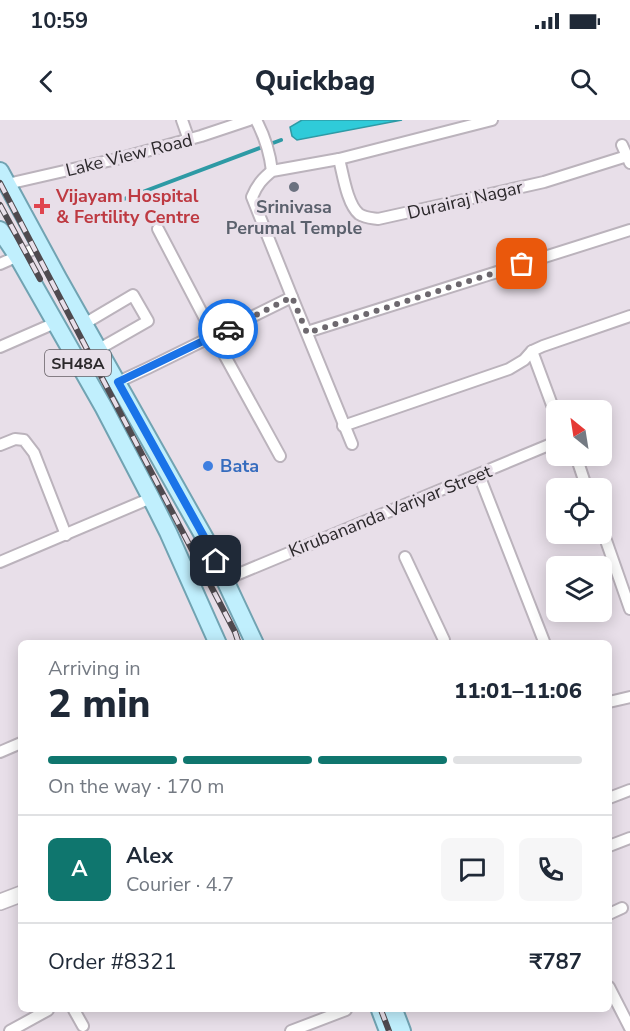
<!DOCTYPE html>
<meta charset="utf-8">
<style>
body{margin:0;font-family:"Nunito Sans",sans-serif;background:#f6f6f7;color:#1f2937;height:100vh;display:flex;flex-direction:column;font-size:22px;white-space:nowrap}
*{box-sizing:border-box;margin:0}
p{font-size:20px;color:#747a83}
.icon{flex:none;width:33px;height:33px;fill:none;stroke:currentColor;stroke-width:2;stroke-linecap:round;stroke-linejoin:round}
.map{position:relative;flex:1;overflow:hidden}
.details{position:absolute;left:18px;top:520px;width:594px;height:372px;display:flex;flex-direction:column;background:#fff;border-radius:9px;box-shadow:0 3px 15px #0003}
.details>*{flex:none}
.needle{width:39px;rotate:330deg}
.buttons{position:absolute;left:546px;top:280px;display:grid;gap:12px}
.buttons a{display:grid;place-items:center;width:66px;height:66px;border-radius:9px;background:#fff;box-shadow:0 3px 15px #0003;font-size:30px}
.pin{position:absolute;display:grid;place-items:center;width:51px;height:51px;color:#fff;margin:-26px;border-radius:12px;box-shadow:0 3px 9px #0006}
.courier{position:absolute;display:grid;place-items:center;width:60px;height:60px;margin:-30px;border:4px solid #1a73e8;border-radius:50%;background:#fff;color:#222;box-shadow:0 2px 8px #0007}
.summary em{font-style:normal;font-weight:800}
.summary div{display:flex;flex-direction:column-reverse}
.summary{display:flex;align-items:center;justify-content:space-between;height:102px;padding:0 30px}
h1{font-size:39px;font-weight:800;line-height:45px}
.bar{display:grid;grid-template-columns:repeat(4,1fr);gap:9px 6px;align-content:center;height:72px;padding:0 30px}
.bar i{height:8px;border-radius:4px;background:#e0e1e3}
.bar .current{background:#0f766e}
.bar p{grid-column:span 4}
.line{display:flex;align-items:center;gap:15px;padding:0 30px;border-top:2px solid #e0e1e3}
.line div{flex:1}
.round{display:grid;place-items:center;flex:none;width:63px;height:63px;border-radius:9px;background:#f6f6f7}
.status{display:flex;justify-content:space-between;align-items:center;height:42px;padding:0 30px;background:#fff;direction:ltr}
.status svg{height:16px;fill:currentColor}
header{display:flex;justify-content:space-between;align-items:center;height:78px;padding:0 30px;background:#fff;font-size:27px;font-weight:800}
.map>svg:first-child{display:block}
</style>
<div class="status"><b>10:59</b><svg viewBox="0 0 49 12"><path d="M0 12V9h3v3zM5 12V6h3v6zM10 12V3h3v9zM15 12V0h3v12zM26 1h20v11H26zM47 4h2v5h-2z"/></svg></div>
<header><svg class="icon" aria-label="back" viewBox="0 0 24 24"><path d="M15 5l-7 7 7 7"/></svg>Quickbag<svg class="icon" aria-label="search" viewBox="0 0 24 24"><circle cx="10" cy="10" r="6"/><path d="M15 15l6 6"/></svg></header>
<div class="map">
<svg width="630" height="911" viewBox="0 0 630 911">
<rect width="100%" height="100%" fill="#e8dfe9"/>
<path fill="#2fcbd9" stroke="#2e9aa5" stroke-width="1.5" d="M 302,0 L 402,0 L 297,20 L 292,16 L 290,7 Z"/>
<g fill="none" stroke-linecap="round" stroke-linejoin="round">
<path stroke="#2e9aa5" stroke-width="4" d="M 124,79 L 281,20"/>
<defs>
<g id="street">
<path d="M 182,0 L 189,20"/>
<path d="M 256,0 C 264,15 270,34 272,51"/>
<path d="M 622,25 L 630,43"/>
<path d="M 339,39 C 343,54 347,84 359,94 C 365,98 371,98 378,99 L 544,62 L 627,36"/>
<path d="M 3,65 L 121,38 L 201,16 L 249,0"/>
<path d="M 158,109 L 214,216 L 280,336"/>
<path d="M 0,144 L 41,126"/>
<path d="M 84,204 L 133,175 L 148,201 L 99,229"/>
<path d="M 307,212 L 630,110"/>
<path d="M 0,227 L 55,203"/>
<path d="M 532,231 L 552,285"/>
<path d="M 118,262 L 148,248 L 292,177"/>
<path d="M 343,306 L 509,249 L 524,240 L 532,231 L 543,226 L 630,196"/>
<path d="M 352,324 L 292,177 L 252,77 C 257,65 262,59 272,51 L 339,39 L 492,0"/>
<path d="M 0,325 L 15,319 L 24,320 L 34,333 L 66,415"/>
<path d="M 576,336 L 587,369"/>
<path d="M 479,355 L 545,524"/>
<path d="M 602,409 L 630,489"/>
<path d="M 405,437 L 444,520 L 444,524"/>
<path d="M 0,442 L 151,378"/>
<path d="M 224,460 L 556,322"/>
<path d="M 609,582 L 630,577"/>
<path d="M 0,632 L 21,623"/>
<path d="M 609,678 L 630,670"/>
<path d="M 609,726 L 630,718"/>
<path d="M 609,794 L 622,788"/>
<path d="M 609,867 L 630,908"/>
<path d="M 74,890 L 83,906"/>
<path d="M 10,911 L 48,890"/>
<path d="M 291,911 L 346,890"/>
</g>
<path id="secondary" d="M 0,782 L 21,774"/>
<g id="primary">
<path d="M 0,51 L 58,158 L 207,422 L 255,524"/>
<path d="M 0,110 L 18,137 L 104,288 L 151,378 L 168,412 L 218,524"/>
<path d="M 380,890 L 388,911"/>
<path d="M 394,890 L 402,911"/>
</g>
</defs>
<use href="#street" stroke="#bbb3bc" stroke-width="14"/>
<use href="#secondary" stroke="#bbb3bc" stroke-width="18"/>
<use href="#primary" stroke="#71a3b2" stroke-width="20"/>
<use href="#street" stroke="#fff" stroke-width="10"/>
<use href="#secondary" stroke="#fff" stroke-width="15"/>
<use href="#primary" stroke="#c0effd" stroke-width="16"/>
<defs>
<g id="rail">
<path d="M 0,63 L 235,512 L 239,524"/>
<path d="M 0,85 L 40,159"/>
<path d="M 381,890 L 389,911"/>
</g>
</defs>
<use href="#rail" stroke="#4f4a4f" stroke-width="6"/>
<use href="#rail" stroke="#e8dfe9" stroke-width="4" stroke-dasharray="11" stroke-linecap="butt"/>
</g>
<g fill="none" stroke-linecap="round" stroke-linejoin="round">
<path stroke="#6d686e" stroke-width="6" stroke-dasharray="0 10.8" d="M 228,209 L 292,177 L 307,213 L 522,144"/>
<path stroke="#1a73e8" stroke-width="8" d="M 216,441 L 207,422 L 118,262 L 228,209"/>
</g>
<circle fill="#6b7280" stroke="#e8dfe9" stroke-width="2" cx="294" cy="67" r="6"/>
<path fill="#e0444e" stroke="#e8dfe9" stroke-width="2" d="M39 77h6v6h6v6h-6v6h-6v-6h-6v-6h6z"/>
<circle fill="#3f7fe0" stroke="#e8dfe9" stroke-width="2" cx="208" cy="346" r="6"/>
<g text-anchor="middle" stroke-width="6" stroke-linejoin="round" paint-order="stroke">
<rect fill="#e8dfe9" stroke="#645f64" stroke-width="1.5" x="45" y="230" width="66" height="26" rx="4.5"/>
<g font-size="16" font-weight="bold" fill="#2b282b">
<text x="78" y="249">SH48A</text>
</g>
<g font-size="18" fill="#2b282b" stroke="#e8dfe9">
<text transform="translate(129 35) rotate(-14)" y="6">Lake View Road</text>
<text transform="translate(465 80) rotate(-13)" y="6">Durairaj Nagar</text>
<text transform="translate(390 391) rotate(-22)" y="6">Kirubananda Variyar Street</text>
</g>
<g font-size="18" font-weight="bold" fill="#be3a42" stroke="#e8dfe9" text-anchor="start">
<text x="56" y="82">Vijayam Hospital<tspan x="56" dy="21">&amp; Fertility Centre</tspan></text>
</g>
<g font-size="18" font-weight="bold" fill="#5b616d" stroke="#e8dfe9">
<text x="294" y="93">Srinivasa<tspan x="294" dy="21">Perumal Temple</tspan></text>
</g>
<g font-size="18" font-weight="bold" fill="#366cbe" stroke="#e8dfe9" text-anchor="start">
<text x="220" y="352">Bata</text>
</g>
</g>
</svg>
<div class="buttons">
<a><svg class="needle" viewBox="-14 -14 28 28"><path d="M0-13l5 13h-10z" fill="#e53935"/><path d="M0 13l5-13h-10z" fill="#747a83"/></svg></a>
<a><svg class="icon" aria-label="locate" viewBox="0 0 24 24"><circle cx="12" cy="12" r="6"/><path d="M12 2v4M12 18v4M2 12h4M18 12h4"/></svg></a>
<a><svg class="icon" aria-label="layers" viewBox="0 0 24 24"><path d="M12 4l9 5-9 5-9-5zM3 14l9 5 9-5"/></svg></a>
</div>
<div class="pin" style="left:522px;top:144px;background:#ea580c"><svg class="icon" aria-label="bag" viewBox="0 0 24 24"><path d="M5 8h14l-1 12H6zM9 8a3 3 0 0 1 6 0"/></svg></div>
<div class="pin" style="left:216px;top:441px;background:#1f2937"><svg class="icon" aria-label="home" viewBox="0 0 24 24"><path d="M3 11l9-7 9 7M6 9v11h12V9"/></svg></div>
<div class="courier" style="left:228px;top:209px"><svg class="icon" aria-label="car" viewBox="0 0 24 24"><path d="M5 17H2v-5l4-1 3-4h7l3 4 3 1v5h-3M9 17h6M6 11h13"/><circle cx="7" cy="17" r="2"/><circle cx="17" cy="17" r="2"/></svg></div>
<section class="details">
<div class="summary"><div><h1>2 min</h1><p>Arriving in</p></div><em>11:01–11:06</em></div>
<div class="bar"><i class="current"></i><i class="current"></i><i class="current"></i><i></i><p>On the way · 170 m</p></div>
<div class="line" style="height:108px"><b class="round" style="background:#0f766e;color:#fff">A</b><div><b>Alex</b><p>Courier · 4.7</p></div><a class="round"><svg class="icon" aria-label="chat" viewBox="0 0 24 24"><path d="M4 5h16v11H9l-5 4z"/></svg></a><a class="round"><svg class="icon" aria-label="phone" viewBox="0 0 24 24"><path d="M5 4h4l2 5-3 2q2 4 5 5l2-3 5 2v4C11 20 4 13 5 4z"/></svg></a></div>
<div class="line" style="height:78px"><div>Order #8321</div><b>₹787</b></div>
</section>
</div>
